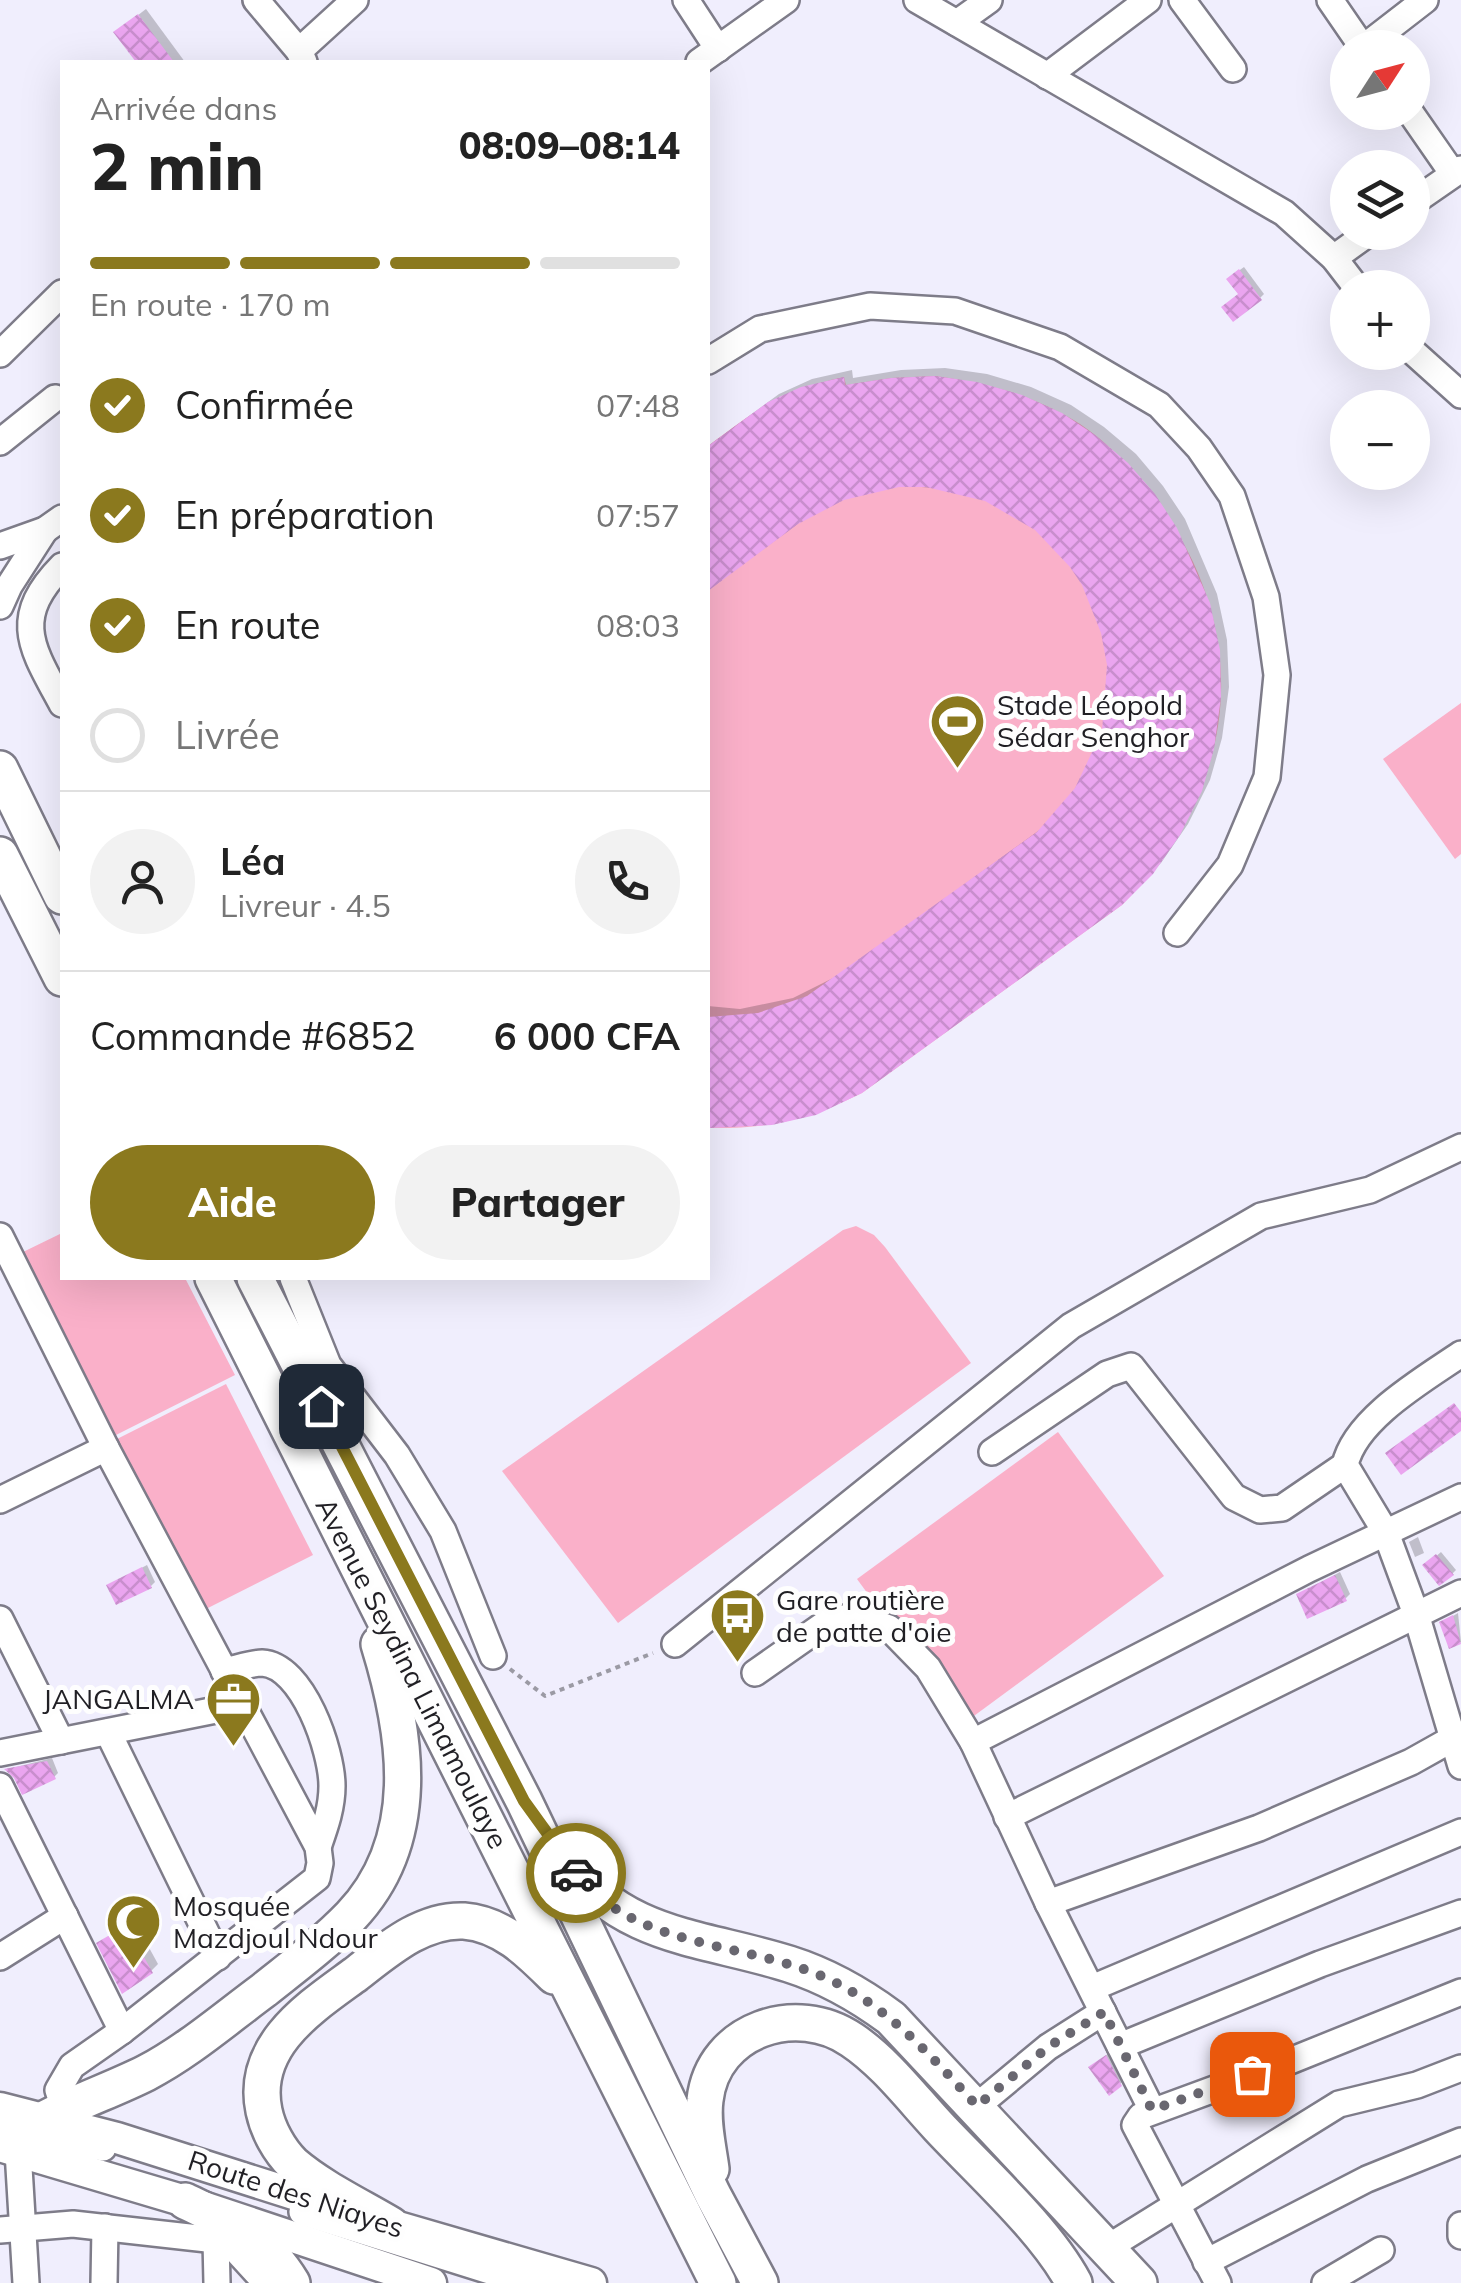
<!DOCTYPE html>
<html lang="fr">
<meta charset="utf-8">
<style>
body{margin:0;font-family:Mulish,sans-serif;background:#f2f2f2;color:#222;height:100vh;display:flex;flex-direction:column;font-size:38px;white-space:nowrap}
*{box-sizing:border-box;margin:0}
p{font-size:32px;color:#767676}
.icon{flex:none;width:55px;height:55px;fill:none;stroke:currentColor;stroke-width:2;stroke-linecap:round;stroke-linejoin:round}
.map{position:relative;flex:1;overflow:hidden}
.side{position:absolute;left:60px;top:60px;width:650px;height:1220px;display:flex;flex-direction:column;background:#fff;border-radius:0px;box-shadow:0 10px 40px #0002}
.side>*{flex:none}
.needle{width:65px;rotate:54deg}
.buttons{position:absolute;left:1330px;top:30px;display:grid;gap:20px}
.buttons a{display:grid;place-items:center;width:100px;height:100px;border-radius:50%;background:#fff;box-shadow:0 10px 40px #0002;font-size:50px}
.pin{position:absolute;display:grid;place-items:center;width:85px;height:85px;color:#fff;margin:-42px;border-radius:20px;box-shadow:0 5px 15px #0006}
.courier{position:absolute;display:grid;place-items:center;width:100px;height:100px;margin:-50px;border:8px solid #8b791e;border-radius:50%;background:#fff;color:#222;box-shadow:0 2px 12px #0007}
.overview em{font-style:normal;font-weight:800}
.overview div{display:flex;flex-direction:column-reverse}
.overview{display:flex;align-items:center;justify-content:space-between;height:170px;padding:0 30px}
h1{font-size:65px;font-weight:800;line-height:75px}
.bar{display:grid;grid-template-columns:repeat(4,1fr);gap:15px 10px;align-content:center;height:120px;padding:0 30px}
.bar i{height:12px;border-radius:8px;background:#e0e0e0}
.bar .active{background:#8b791e}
.bar p{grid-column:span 4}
.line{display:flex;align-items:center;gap:25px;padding:0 30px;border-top:2px solid #e0e0e0}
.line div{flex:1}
.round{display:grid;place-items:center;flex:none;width:105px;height:105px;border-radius:52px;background:#f2f2f2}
ol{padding:0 30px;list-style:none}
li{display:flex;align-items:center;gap:30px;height:110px}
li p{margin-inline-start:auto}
li .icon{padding:10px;border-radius:50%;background:#8b791e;color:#fff;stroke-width:4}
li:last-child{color:#767676}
li i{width:55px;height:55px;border:5px solid #e0e0e0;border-radius:50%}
.button{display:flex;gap:20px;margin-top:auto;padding:20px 30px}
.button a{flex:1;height:115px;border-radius:60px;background:#8b791e;color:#fff;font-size:40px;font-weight:800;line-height:115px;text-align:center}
.button a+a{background:#f2f2f2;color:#222}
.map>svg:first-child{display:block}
</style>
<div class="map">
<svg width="1461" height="2283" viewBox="0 0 1461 2283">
<defs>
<pattern id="building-cross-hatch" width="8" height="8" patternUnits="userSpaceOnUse" patternTransform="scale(2.5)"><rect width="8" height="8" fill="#eaa5ef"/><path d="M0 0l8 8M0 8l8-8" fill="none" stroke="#c88ecd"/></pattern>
</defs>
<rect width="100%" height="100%" fill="#f0eefd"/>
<g fill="#fab0c9">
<path d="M 935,376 C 979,382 1019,391 1059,412 C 1099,432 1128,463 1154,498 C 1256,632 1239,789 1122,905 L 862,1093 C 806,1120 770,1129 708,1128 L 708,446 C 759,408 780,391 844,377 L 846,385 L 891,378 Z"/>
<path d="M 1461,703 L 1461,854 L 1455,859 L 1383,759 Z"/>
<path d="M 856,1226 L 874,1235 L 885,1247 L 971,1363 L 618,1623 L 502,1471 L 843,1230 Z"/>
<path d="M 62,1233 L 62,1278 L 185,1278 L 235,1375 L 116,1435 L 23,1252 Z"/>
<path d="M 226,1384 L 313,1555 L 204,1610 L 117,1439 Z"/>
<path d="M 1058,1432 L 1164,1576 L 963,1724 L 857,1579 Z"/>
</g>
<g fill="#0003">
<path d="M 146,9 L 185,62 L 139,62 L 116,32 Z"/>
<path d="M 1244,267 L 1264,294 L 1260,298 L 1240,294 L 1233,275 Z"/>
<path d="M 945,368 L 987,374 L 1031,387 L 1071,405 L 1104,427 L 1136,454 L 1163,486 L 1185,519 L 1217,594 L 1227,640 L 1229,687 L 1222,738 L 1210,780 L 1188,824 L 1161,863 L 1120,903 L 772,1123 L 708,1125 L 708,1006 L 740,1009 L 793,998 L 839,975 L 1049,823 L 1059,813 L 1093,761 L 1104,731 L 1109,665 L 1104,632 L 1084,584 L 1055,546 L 1014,512 L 986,499 L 955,490 L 899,485 L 843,497 L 818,509 L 708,590 L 708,446 L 779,394 L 812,379 L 852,370 L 853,378 L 901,370 Z"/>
<path d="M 1418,1537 L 1424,1553 L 1415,1557 L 1409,1542 Z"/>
<path d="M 1441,1552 L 1456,1570 L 1452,1574 L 1426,1565 Z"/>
<path d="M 147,1565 L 155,1582 L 151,1586 L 109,1585 Z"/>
<path d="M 1340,1572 L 1350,1594 L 1345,1599 L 1299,1594 Z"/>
<path d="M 1458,1613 L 1461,1642 L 1450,1646 L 1441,1623 Z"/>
<path d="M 52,1758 L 58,1773 L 54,1777 L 8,1769 Z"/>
<path d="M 122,1927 L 129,1940 L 141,1933 L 158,1964 L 151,1971 L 99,1943 Z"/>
<path d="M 1116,2047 L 1130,2075 L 1120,2084 L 1092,2067 Z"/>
</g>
<g fill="url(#building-cross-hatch)">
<path d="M 138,14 L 174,62 L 136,62 L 113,32 Z"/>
<path d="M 1239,269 L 1262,300 L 1233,322 L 1221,307 L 1238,294 L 1226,279 Z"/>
<path d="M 935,376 L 977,382 L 1022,395 L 1062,413 L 1095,435 L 1128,463 L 1155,494 L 1177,528 L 1210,603 L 1220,650 L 1221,697 L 1214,749 L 1202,791 L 1180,835 L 1153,874 L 1122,905 L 862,1093 L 816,1115 L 772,1125 L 708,1128 L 708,1017 L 758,1013 L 807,996 L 1037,832 L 1075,788 L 1102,731 L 1107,665 L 1101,633 L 1082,585 L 1070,567 L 1035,530 L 985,501 L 926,487 L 899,487 L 844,500 L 798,524 L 708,591 L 708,446 L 768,402 L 801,387 L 844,377 L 845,385 L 891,378 Z"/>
<path d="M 1454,1403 L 1461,1412 L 1461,1431 L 1401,1475 L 1385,1453 Z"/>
<path d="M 1436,1554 L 1454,1575 L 1439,1586 L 1422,1565 Z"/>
<path d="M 142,1567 L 152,1588 L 116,1605 L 106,1585 Z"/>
<path d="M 1335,1575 L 1347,1601 L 1307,1619 L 1296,1594 Z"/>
<path d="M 1453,1615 L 1461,1644 L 1449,1649 L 1439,1622 Z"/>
<path d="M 47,1761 L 56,1779 L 22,1795 L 14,1778 L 4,1769 Z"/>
<path d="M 115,1932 L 121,1945 L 133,1938 L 153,1973 L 122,1994 L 96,1943 Z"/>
<path d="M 1106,2055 L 1122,2086 L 1109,2096 L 1088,2067 Z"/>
</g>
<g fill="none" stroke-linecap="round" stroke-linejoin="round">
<defs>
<g id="minor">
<path d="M 256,0 L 299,51 L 304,62"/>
<path d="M 686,0 L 718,49"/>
<path d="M 917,0 L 1284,213 L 1334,258 L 1357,288"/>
<path d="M 1182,0 L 1233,69"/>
<path d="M 1330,0 L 1363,48 L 1425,0"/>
<path d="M 957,23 L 989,0"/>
<path d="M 299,51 L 355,0"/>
<path d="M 699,62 L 786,0"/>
<path d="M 1047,76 L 1148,0"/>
<path d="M 1410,112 L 1453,174"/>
<path d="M 1412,203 L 1461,169"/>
<path d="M 1334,258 L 1370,232"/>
<path d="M 1412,351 L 1461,395"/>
<path d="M 0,354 L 62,293"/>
<path d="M 708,361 L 760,329 L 870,306 L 955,311 L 1060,347 L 1159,405 L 1199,448 L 1232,496 L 1266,597 L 1277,675 L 1267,777 L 1230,865 L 1177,933"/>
<path d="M 0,442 L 55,398"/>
<path d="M 0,546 L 45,530 L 62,518"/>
<path d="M 62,566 C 10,619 32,648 62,704"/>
<path d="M 0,606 L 9,586 L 45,530"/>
<path d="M 0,1236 L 106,1448 L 318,1847 L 320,1863 L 317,1878 L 122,2031 L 72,2066 L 58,2090 L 64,2108"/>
<path d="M 293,1278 L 328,1365 L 397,1455 L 443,1531 L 493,1656"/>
<path d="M 1461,1354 C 1423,1380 1355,1419 1345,1465 L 1386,1533 L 1416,1614 L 1461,1766"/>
<path d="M 992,1452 L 1107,1374 L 1131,1366 L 1234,1497 L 1260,1510 L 1282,1508 L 1345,1465"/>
<path d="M 0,1500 L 106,1448"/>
<path d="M 0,1619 L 61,1741"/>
<path d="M 675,1644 L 1071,1326 L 1261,1216 L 1370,1190 L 1461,1147"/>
<path d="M 224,1671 C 235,1669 251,1663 262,1663 C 303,1665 332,1751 332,1786 C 332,1808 325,1827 318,1847"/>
<path d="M 755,1673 L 832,1619 L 858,1617 L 889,1628 L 928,1668 L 973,1742 L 1048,1903 L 1152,2110"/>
<path d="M 108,1732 L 218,1957"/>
<path d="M 973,1742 L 1309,1569 L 1461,1497"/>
<path d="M 0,1753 L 241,1705"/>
<path d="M 0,1786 L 122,2031"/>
<path d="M 1007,1817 L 1461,1593"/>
<path d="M 1048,1903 L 1259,1828 L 1411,1762 L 1461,1734"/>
<path d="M 0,1957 L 65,1916"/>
<path d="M 1092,1988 L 1461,1832"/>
<path d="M 1120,2046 L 1320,1964 L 1461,1913"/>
<path d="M 977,2106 L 1048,2047 L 1103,2012"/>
<path d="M 0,2127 L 44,2142"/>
<path d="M 29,2136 L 103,2148"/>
<path d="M 18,2151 L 26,2283"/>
<path d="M 302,2212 L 528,2283"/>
<path d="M 1461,2225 L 1461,2236"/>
<path d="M 0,2230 L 73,2224 L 216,2240 L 234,2248 L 266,2283"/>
<path d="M 216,2240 L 217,2283"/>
<path d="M 1107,2248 L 1339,2104 L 1417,2085 L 1461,2068"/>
<path d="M 1206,2262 L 1367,2179 L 1461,2141"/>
<path d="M 104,2283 L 105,2227"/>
<path d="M 1218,2283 L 1135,2125 L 1141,2116 L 1285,2063 L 1461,1992"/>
<path d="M 1325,2283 L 1381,2250"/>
</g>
<g id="major">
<path d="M 0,2108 L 117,2138 L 391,2225 L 591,2283"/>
<path d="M 0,2146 L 185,2201 L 431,2283"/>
</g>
<g id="highway">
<path d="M 0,769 L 62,896"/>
<path d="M 0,855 L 62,978"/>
<path d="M 213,1278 L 718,2283"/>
<path d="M 255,1278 L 524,1801 L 713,2195 L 760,2283"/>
<path d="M 565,1859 C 623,1939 704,1937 789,1964 C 827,1976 860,1995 891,2018 L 1139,2283"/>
<path d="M 43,2120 C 76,2102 112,2090 146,2073 C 188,2051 226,2018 264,1990 C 294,1966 324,1944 351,1916 C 423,1840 407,1735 379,1644"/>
<path d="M 711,2169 C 708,2147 702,2122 705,2100 C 713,2029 797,2002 852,2040 C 885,2062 912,2098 939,2127 C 981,2172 1045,2229 1074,2283"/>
<path d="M 185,2201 C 232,2224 264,2237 292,2283"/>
<path d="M 391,2225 C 359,2206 321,2188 293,2164 C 279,2150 268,2130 264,2111 C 250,2045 311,2007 356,1974 C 387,1950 422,1919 464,1921 C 502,1924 529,1951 554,1976"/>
</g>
</defs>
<use href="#minor" stroke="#7e7c89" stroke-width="30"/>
<use href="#major" stroke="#7e7c89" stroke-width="35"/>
<use href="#highway" stroke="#7e7c89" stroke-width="40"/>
<path stroke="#9b9aa4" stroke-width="4" stroke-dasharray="5 5" stroke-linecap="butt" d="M 510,1669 L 545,1696 L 653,1653"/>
<use href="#minor" stroke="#fff" stroke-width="25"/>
<use href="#major" stroke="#fff" stroke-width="30"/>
<use href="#highway" stroke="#fff" stroke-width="35"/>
</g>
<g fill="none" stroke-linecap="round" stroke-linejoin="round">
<path stroke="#696770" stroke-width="10" stroke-dasharray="0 18" d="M 576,1873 C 636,1950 745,1941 826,1978 C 889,2007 931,2056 977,2106 L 1048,2047 L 1104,2012 L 1152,2110 L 1252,2074"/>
<path stroke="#8b791e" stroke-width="12" d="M 321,1406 L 524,1801 L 576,1873"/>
</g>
<defs>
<symbol id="stadium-pin" viewBox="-11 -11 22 30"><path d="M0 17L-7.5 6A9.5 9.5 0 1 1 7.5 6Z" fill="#8b791e" stroke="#fefefe"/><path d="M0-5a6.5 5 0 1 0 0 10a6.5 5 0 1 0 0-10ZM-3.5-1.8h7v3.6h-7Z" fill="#fff"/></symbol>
<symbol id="bus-pin" viewBox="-11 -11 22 30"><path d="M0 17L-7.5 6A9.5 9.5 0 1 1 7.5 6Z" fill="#8b791e" stroke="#fefefe"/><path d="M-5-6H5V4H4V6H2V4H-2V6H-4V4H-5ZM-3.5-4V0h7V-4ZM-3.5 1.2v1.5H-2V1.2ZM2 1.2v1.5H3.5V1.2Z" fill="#fff"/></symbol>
<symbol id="office-pin" viewBox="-11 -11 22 30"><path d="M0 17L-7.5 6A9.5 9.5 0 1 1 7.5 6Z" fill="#8b791e" stroke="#fefefe"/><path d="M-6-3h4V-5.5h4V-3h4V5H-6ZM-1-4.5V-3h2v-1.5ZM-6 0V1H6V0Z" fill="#fff"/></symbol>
<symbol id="mosque-pin" viewBox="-11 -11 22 30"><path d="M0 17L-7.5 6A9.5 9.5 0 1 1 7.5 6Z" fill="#8b791e" stroke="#fefefe"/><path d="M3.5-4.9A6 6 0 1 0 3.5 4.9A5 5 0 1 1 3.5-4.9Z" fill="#fff"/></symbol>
</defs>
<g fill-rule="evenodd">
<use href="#stadium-pin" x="926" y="690" width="63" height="86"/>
<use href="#bus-pin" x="706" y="1584" width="63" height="86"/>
<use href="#office-pin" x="202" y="1668" width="63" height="86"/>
<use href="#mosque-pin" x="102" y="1890" width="63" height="86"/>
</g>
<g text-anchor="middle" stroke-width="10" stroke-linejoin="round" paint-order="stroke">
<g font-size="28" fill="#201f24" stroke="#fefefe" text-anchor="start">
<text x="997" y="715">Stade Léopold<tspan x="997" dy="32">Sédar Senghor</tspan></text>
<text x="776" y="1610">Gare routière<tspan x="776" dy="32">de patte d'oie</tspan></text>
<text x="194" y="1709" text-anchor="end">JANGALMA</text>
<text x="173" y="1916">Mosquée<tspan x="173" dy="32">Mazdjoul Ndour</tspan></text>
</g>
<g font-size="28" fill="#201f24" stroke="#fefefe">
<text transform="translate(412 1673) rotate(63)" y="10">Avenue Seydina Limamoulaye</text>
<text transform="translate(296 2194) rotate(18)" y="10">Route des Niayes</text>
</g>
</g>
</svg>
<div class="buttons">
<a><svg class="needle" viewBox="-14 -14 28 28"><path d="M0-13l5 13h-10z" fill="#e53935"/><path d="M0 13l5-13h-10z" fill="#767676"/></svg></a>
<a><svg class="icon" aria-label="layers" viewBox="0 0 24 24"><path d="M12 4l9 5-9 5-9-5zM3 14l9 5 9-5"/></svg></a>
<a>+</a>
<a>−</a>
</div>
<div class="pin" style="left:1252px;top:2074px;background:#ea580c"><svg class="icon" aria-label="bag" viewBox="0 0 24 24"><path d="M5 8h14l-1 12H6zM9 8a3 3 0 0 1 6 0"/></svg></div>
<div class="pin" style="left:321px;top:1406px;background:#1f2937"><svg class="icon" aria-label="home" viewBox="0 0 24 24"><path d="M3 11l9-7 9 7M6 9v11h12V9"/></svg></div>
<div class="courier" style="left:576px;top:1873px"><svg class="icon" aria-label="car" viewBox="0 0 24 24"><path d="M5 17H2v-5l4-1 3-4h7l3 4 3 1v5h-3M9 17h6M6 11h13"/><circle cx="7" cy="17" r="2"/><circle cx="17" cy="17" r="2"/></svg></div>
<section class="side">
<div class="overview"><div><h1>2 min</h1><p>Arrivée dans</p></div><em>08:09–08:14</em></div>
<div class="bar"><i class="active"></i><i class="active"></i><i class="active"></i><i></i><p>En route · 170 m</p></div>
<ol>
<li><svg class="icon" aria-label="check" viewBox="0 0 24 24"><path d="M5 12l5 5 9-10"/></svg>Confirmée<p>07:48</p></li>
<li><svg class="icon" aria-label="check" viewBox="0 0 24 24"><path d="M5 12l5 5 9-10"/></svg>En préparation<p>07:57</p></li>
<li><svg class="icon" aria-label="check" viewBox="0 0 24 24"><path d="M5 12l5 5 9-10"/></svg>En route<p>08:03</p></li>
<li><i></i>Livrée</li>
</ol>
<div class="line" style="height:180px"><a class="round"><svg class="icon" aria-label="person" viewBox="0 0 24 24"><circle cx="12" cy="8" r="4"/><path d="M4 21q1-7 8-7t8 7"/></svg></a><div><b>Léa</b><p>Livreur · 4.5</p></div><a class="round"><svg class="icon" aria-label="phone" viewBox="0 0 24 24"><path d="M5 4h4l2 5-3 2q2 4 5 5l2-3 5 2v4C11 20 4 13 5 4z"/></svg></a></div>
<div class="line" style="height:130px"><div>Commande #6852</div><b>6 000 CFA</b></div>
<div class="button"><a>Aide</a><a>Partager</a></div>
</section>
</div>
